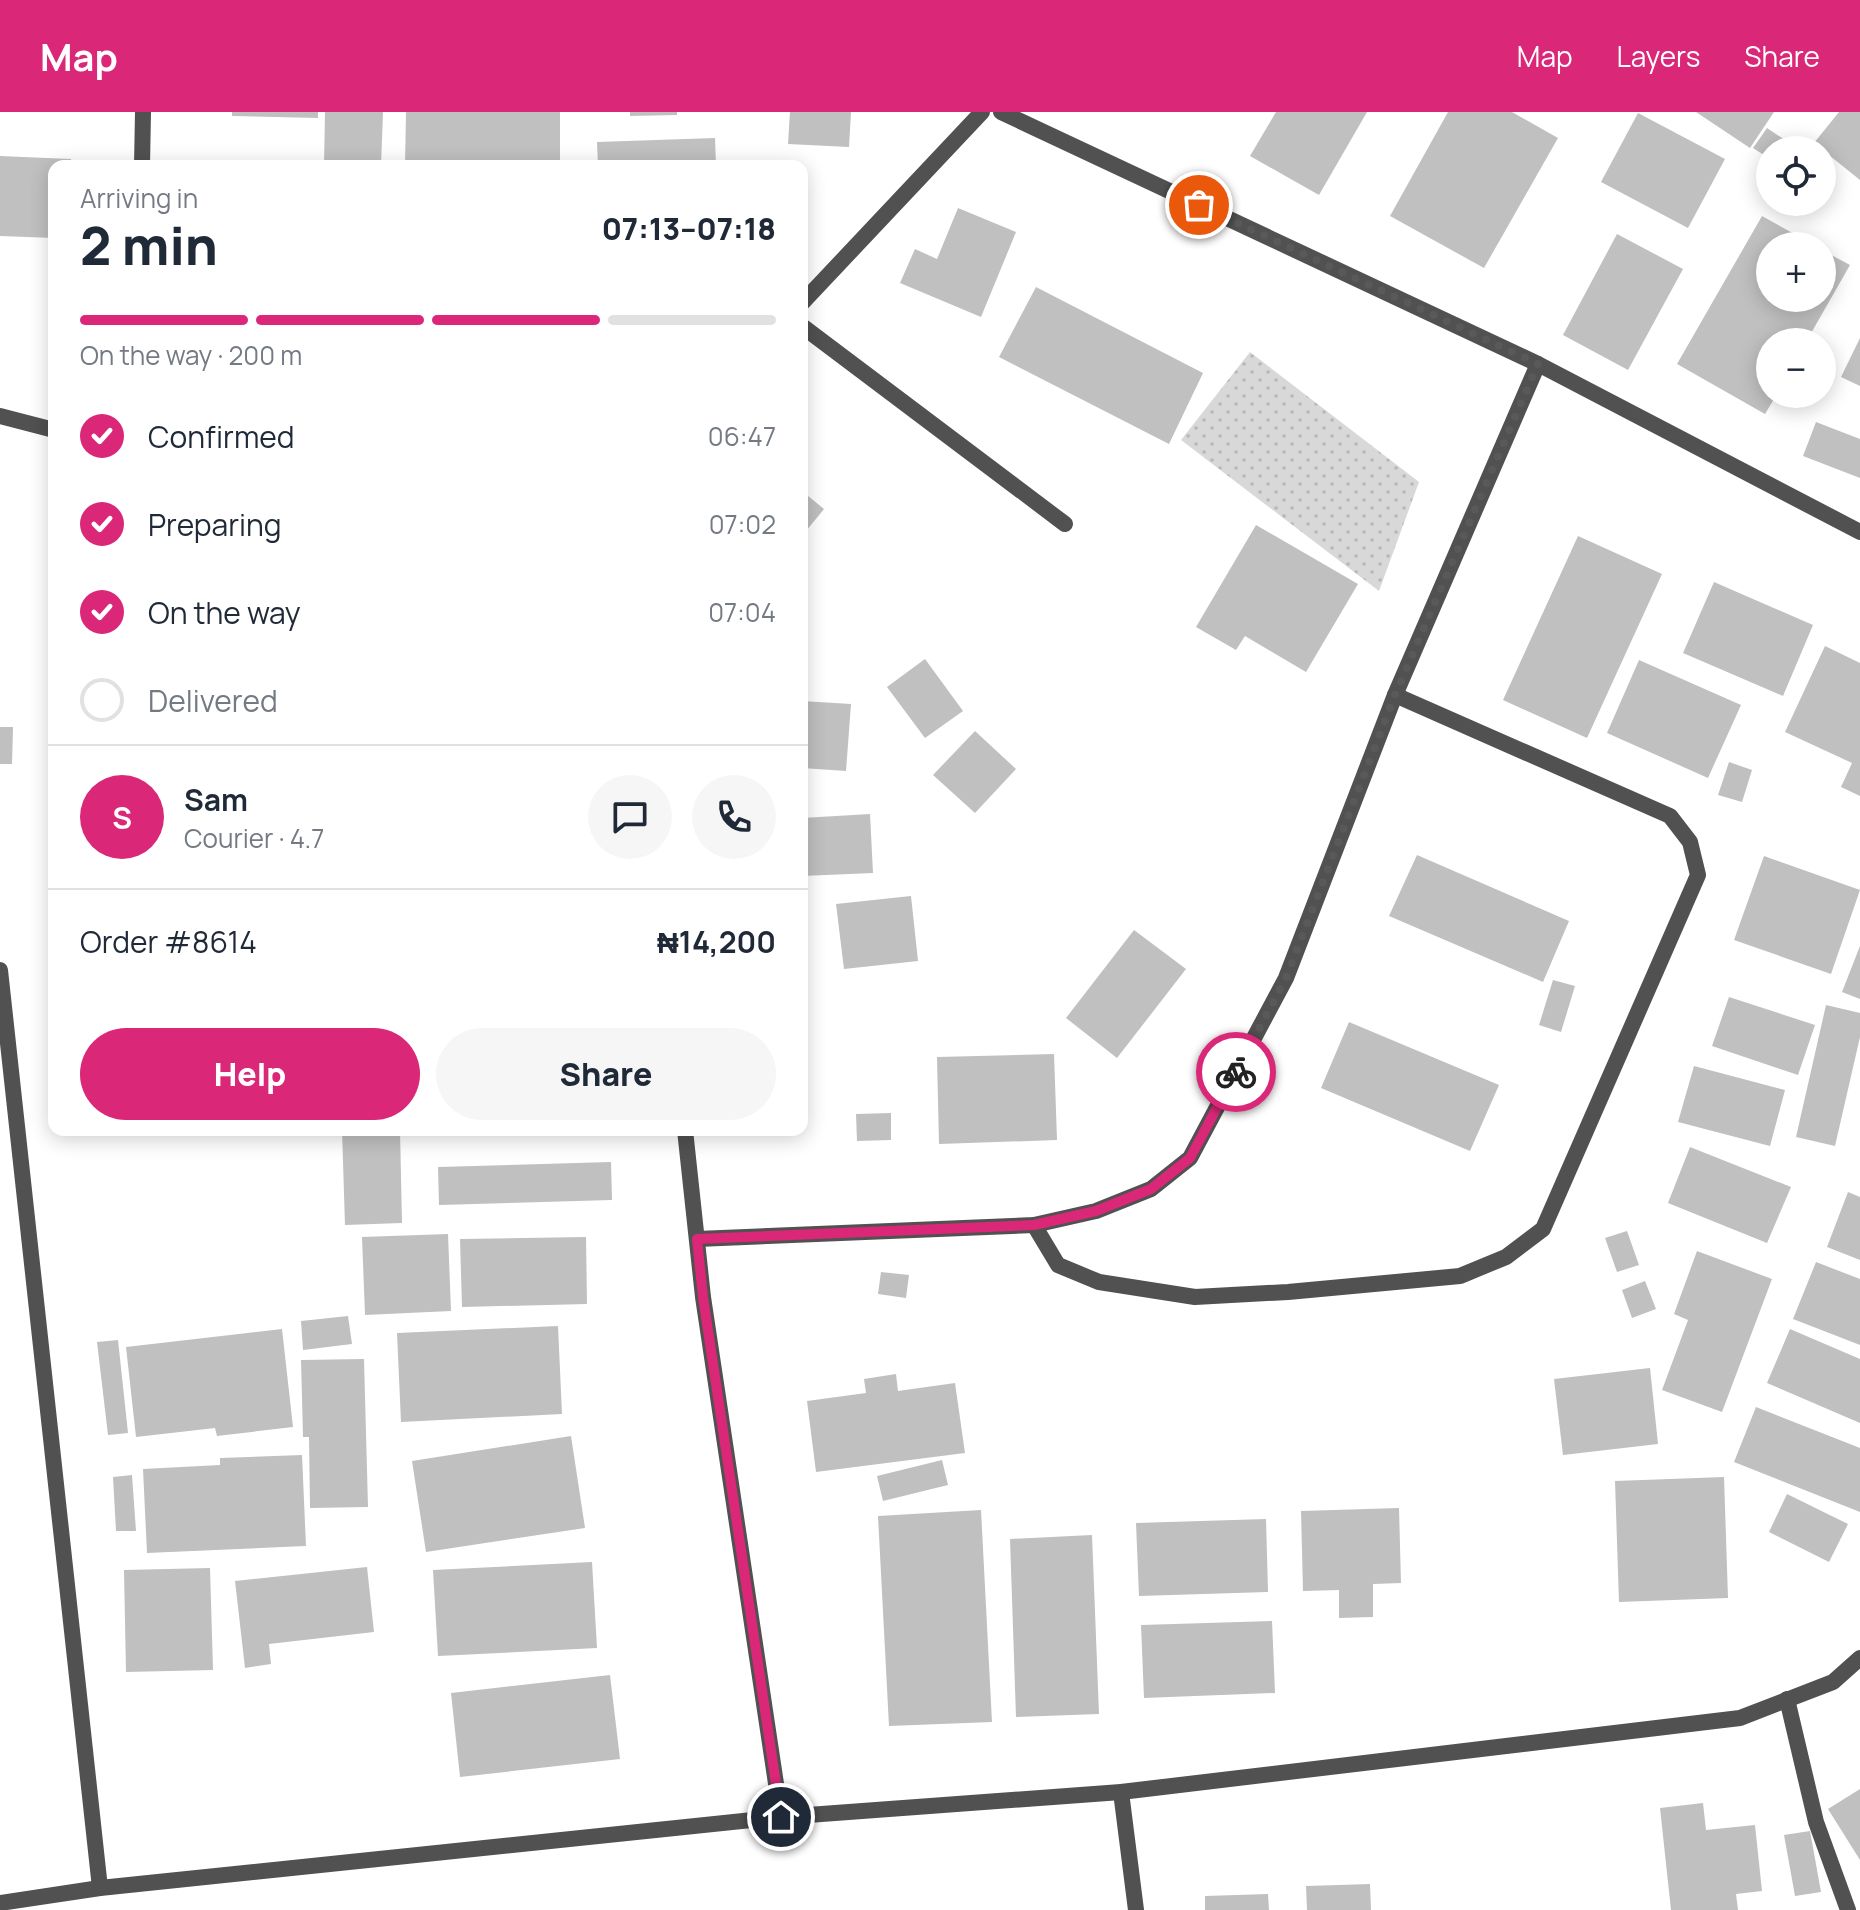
<!DOCTYPE html>
<meta charset="utf-8">
<style>
body{margin:0;font-family:Manrope,sans-serif;background:#f6f6f7;color:#1f2937;height:100vh;display:flex;flex-direction:column;font-size:30px;white-space:nowrap}
*{box-sizing:border-box;margin:0}
p{font-size:26px;color:#747a83}
.icon{flex:none;width:44px;height:44px;fill:none;stroke:currentColor;stroke-width:2;stroke-linecap:round;stroke-linejoin:round}
.map{position:relative;flex:1;overflow:hidden}
.sheet{position:absolute;left:48px;top:48px;width:760px;height:976px;display:flex;flex-direction:column;background:#fff;border-radius:16px;box-shadow:0 4px 20px #0003}
.sheet>*{flex:none}
.tools{position:absolute;left:1756px;top:24px;display:grid;gap:16px}
.tools a{display:grid;place-items:center;width:80px;height:80px;border-radius:50%;background:#fff;box-shadow:0 4px 20px #0003;font-size:40px}
.pin{position:absolute;display:grid;place-items:center;width:68px;height:68px;color:#fff;margin:-34px;border:4px solid #fff;border-radius:50%;box-shadow:0 2px 8px #0007}
.courier{position:absolute;display:grid;place-items:center;width:80px;height:80px;margin:-40px;border:6px solid #db2777;border-radius:50%;background:#fff;color:#222;box-shadow:0 2px 10px #0007}
.summary em{font-style:normal;font-weight:800}
.summary div{display:flex;flex-direction:column-reverse}
.summary{display:flex;align-items:center;justify-content:space-between;height:136px;padding:0 32px}
h1{font-size:52px;font-weight:800;line-height:60px}
.bar{display:grid;grid-template-columns:repeat(4,1fr);gap:12px 8px;align-content:center;height:96px;padding:0 32px}
.bar i{height:10px;border-radius:6px;background:#e0e1e3}
.bar .active{background:#db2777}
.bar p{grid-column:span 4}
.line{display:flex;align-items:center;gap:20px;padding:0 32px;border-top:2px solid #e0e1e3}
.line div{flex:1}
.round{display:grid;place-items:center;flex:none;width:84px;height:84px;border-radius:42px;background:#f6f6f7}
ol{padding:0 32px;list-style:none}
li{display:flex;align-items:center;gap:24px;height:88px}
li p{margin-inline-start:auto}
li .icon{padding:8px;border-radius:50%;background:#db2777;color:#fff;stroke-width:4}
li:last-child{color:#747a83}
li i{width:44px;height:44px;border:4px solid #e0e1e3;border-radius:50%}
.primary-button{display:flex;gap:16px;margin-top:auto;padding:16px 32px}
.primary-button a{flex:1;height:92px;border-radius:48px;background:#db2777;color:#fff;font-size:32px;font-weight:800;line-height:92px;text-align:center}
.primary-button a+a{background:#f6f6f7;color:#1f2937}
header{display:flex;align-items:center;gap:48px;box-sizing:border-box;height:112px;padding:0 40px;background:#db2777;color:#fff}
header strong{font-size:38px}
nav{display:flex;gap:44px;margin-inline-start:auto;font-size:28px}
.map>svg:first-child{display:block}
</style>
<header>
<strong>Map</strong>
<nav><a>Map</a><a>Layers</a><a>Share</a></nav>
</header>
<div class="map">
<svg width="1860" height="1798" viewBox="0 0 1860 1798">
<defs>
<pattern id="grass-dots" width="8" height="8" patternUnits="userSpaceOnUse" patternTransform="scale(2)"><rect width="8" height="8" fill="#d8d8d8"/><path d="M2 2h.1M6 6h.1" fill="none" stroke="#b8b8b8" stroke-width="1.8" stroke-linecap="round"/></pattern>
</defs>
<rect width="100%" height="100%" fill="#fff"/>
<path fill="url(#grass-dots)" d="M 1250,240 L 1419,370 L 1379,479 L 1181,328 Z"/>
<g fill="#c0c0c0">
<path d="M 232,0 L 318,0 L 318,6 L 232,4 Z"/>
<path d="M 325,0 L 383,0 L 381,54 L 324,54 Z"/>
<path d="M 406,0 L 560,0 L 560,54 L 405,53 Z"/>
<path d="M 630,0 L 677,0 L 677,3 L 630,4 Z"/>
<path d="M 790,0 L 851,0 L 849,35 L 788,32 Z"/>
<path d="M 1276,0 L 1367,0 L 1319,83 L 1250,44 Z"/>
<path d="M 1448,0 L 1512,0 L 1558,26 L 1484,156 L 1390,104 Z"/>
<path d="M 1696,0 L 1774,0 L 1750,36 Z"/>
<path d="M 1839,0 L 1860,0 L 1860,68 L 1814,31 Z"/>
<path d="M 1638,1 L 1725,47 L 1688,116 L 1601,70 Z"/>
<path d="M 1767,16 L 1800,38 L 1770,38 L 1770,47 L 1753,36 Z"/>
<path d="M 715,26 L 716,54 L 598,54 L 597,30 Z"/>
<path d="M 0,44 L 71,47 L 71,54 L 54,54 L 54,126 L 0,124 Z"/>
<path d="M 229,50 L 314,51 L 313,54 L 229,54 Z"/>
<path d="M 958,96 L 1016,120 L 981,205 L 900,171 L 915,137 L 937,147 Z"/>
<path d="M 1762,104 L 1816,134 L 1770,134 L 1770,186 L 1822,186 L 1822,138 L 1850,153 L 1806,230 L 1770,230 L 1770,282 L 1777,282 L 1765,302 L 1677,252 Z"/>
<path d="M 1617,122 L 1683,157 L 1628,258 L 1563,223 Z"/>
<path d="M 1036,175 L 1203,261 L 1169,332 L 999,245 Z"/>
<path d="M 1860,226 L 1860,274 L 1841,265 Z"/>
<path d="M 1816,310 L 1860,327 L 1860,366 L 1803,344 Z"/>
<path d="M 802,379 L 824,397 L 802,424 Z"/>
<path d="M 1256,413 L 1358,472 L 1306,560 L 1245,524 L 1236,538 L 1196,515 Z"/>
<path d="M 1578,424 L 1662,462 L 1587,626 L 1503,588 Z"/>
<path d="M 1714,470 L 1813,513 L 1783,584 L 1683,541 Z"/>
<path d="M 1825,534 L 1860,551 L 1860,684 L 1841,675 L 1852,651 L 1785,620 Z"/>
<path d="M 925,547 L 963,599 L 925,626 L 887,575 Z"/>
<path d="M 1639,548 L 1741,593 L 1708,666 L 1607,621 Z"/>
<path d="M 802,589 L 851,592 L 846,659 L 802,656 Z"/>
<path d="M 0,615 L 13,615 L 12,652 L 0,652 Z"/>
<path d="M 975,619 L 1016,657 L 975,701 L 933,663 Z"/>
<path d="M 1729,650 L 1752,658 L 1742,690 L 1718,683 Z"/>
<path d="M 870,702 L 873,761 L 802,764 L 802,706 Z"/>
<path d="M 1417,743 L 1569,809 L 1543,870 L 1389,804 Z"/>
<path d="M 1764,744 L 1860,778 L 1831,862 L 1734,828 Z"/>
<path d="M 911,784 L 918,849 L 844,857 L 836,792 Z"/>
<path d="M 1134,818 L 1186,857 L 1117,946 L 1066,906 Z"/>
<path d="M 1860,834 L 1860,887 L 1842,880 Z"/>
<path d="M 802,847 L 804,847 L 806,869 L 802,869 Z"/>
<path d="M 1553,868 L 1575,874 L 1561,920 L 1539,913 Z"/>
<path d="M 1729,885 L 1815,913 L 1798,963 L 1712,934 Z"/>
<path d="M 1826,893 L 1860,901 L 1860,925 L 1835,1034 L 1796,1025 Z"/>
<path d="M 1349,910 L 1499,973 L 1470,1039 L 1321,976 Z"/>
<path d="M 1054,942 L 1057,1028 L 939,1032 L 937,945 Z"/>
<path d="M 1694,954 L 1785,978 L 1770,1034 L 1678,1010 Z"/>
<path d="M 891,1001 L 891,1028 L 857,1029 L 856,1002 Z"/>
<path d="M 342,1018 L 400,1018 L 402,1111 L 345,1113 Z"/>
<path d="M 1690,1035 L 1791,1075 L 1767,1131 L 1668,1091 Z"/>
<path d="M 611,1050 L 612,1088 L 439,1093 L 438,1055 Z"/>
<path d="M 1848,1080 L 1860,1085 L 1860,1148 L 1827,1135 Z"/>
<path d="M 1627,1119 L 1639,1153 L 1617,1160 L 1605,1126 Z"/>
<path d="M 448,1122 L 451,1199 L 365,1203 L 362,1125 Z"/>
<path d="M 586,1125 L 587,1192 L 462,1195 L 460,1127 Z"/>
<path d="M 1697,1139 L 1772,1167 L 1722,1300 L 1662,1278 L 1688,1208 L 1674,1202 Z"/>
<path d="M 1816,1150 L 1860,1167 L 1860,1233 L 1793,1207 Z"/>
<path d="M 881,1160 L 909,1163 L 906,1186 L 878,1182 Z"/>
<path d="M 1645,1169 L 1656,1197 L 1632,1206 L 1622,1178 Z"/>
<path d="M 348,1204 L 352,1232 L 303,1238 L 301,1209 Z"/>
<path d="M 558,1214 L 562,1302 L 401,1310 L 397,1221 Z"/>
<path d="M 282,1217 L 293,1315 L 217,1324 L 215,1316 L 136,1325 L 126,1235 Z"/>
<path d="M 1790,1217 L 1860,1247 L 1860,1311 L 1767,1271 Z"/>
<path d="M 118,1228 L 128,1321 L 108,1323 L 97,1230 Z"/>
<path d="M 364,1247 L 368,1395 L 310,1396 L 309,1325 L 303,1325 L 301,1248 Z"/>
<path d="M 1650,1256 L 1658,1332 L 1563,1343 L 1554,1267 Z"/>
<path d="M 896,1262 L 898,1279 L 955,1271 L 965,1341 L 816,1360 L 807,1289 L 866,1281 L 864,1267 Z"/>
<path d="M 1756,1295 L 1860,1336 L 1860,1400 L 1734,1350 Z"/>
<path d="M 571,1324 L 585,1416 L 426,1440 L 412,1349 Z"/>
<path d="M 302,1343 L 306,1434 L 147,1441 L 143,1357 L 220,1353 L 220,1346 Z"/>
<path d="M 942,1348 L 948,1373 L 883,1389 L 877,1364 Z"/>
<path d="M 132,1363 L 136,1419 L 116,1419 L 113,1365 Z"/>
<path d="M 1724,1365 L 1728,1486 L 1619,1490 L 1615,1369 Z"/>
<path d="M 1787,1382 L 1848,1412 L 1829,1450 L 1769,1420 Z"/>
<path d="M 1399,1396 L 1401,1471 L 1373,1472 L 1373,1505 L 1339,1506 L 1339,1478 L 1303,1479 L 1301,1399 Z"/>
<path d="M 981,1398 L 992,1610 L 889,1614 L 878,1404 Z"/>
<path d="M 1266,1407 L 1268,1480 L 1139,1484 L 1136,1411 Z"/>
<path d="M 1092,1423 L 1099,1602 L 1016,1605 L 1010,1427 Z"/>
<path d="M 592,1450 L 597,1536 L 438,1544 L 433,1458 Z"/>
<path d="M 367,1455 L 374,1520 L 269,1532 L 271,1552 L 245,1556 L 235,1469 Z"/>
<path d="M 210,1456 L 213,1558 L 126,1560 L 124,1458 Z"/>
<path d="M 1272,1509 L 1275,1581 L 1144,1586 L 1141,1513 Z"/>
<path d="M 610,1563 L 620,1647 L 460,1665 L 451,1581 Z"/>
<path d="M 1860,1677 L 1860,1748 L 1828,1697 Z"/>
<path d="M 1703,1691 L 1706,1718 L 1755,1713 L 1762,1779 L 1736,1782 L 1738,1798 L 1671,1798 L 1660,1696 Z"/>
<path d="M 1810,1719 L 1821,1780 L 1795,1784 L 1784,1723 Z"/>
<path d="M 1370,1772 L 1371,1798 L 1307,1798 L 1306,1774 Z"/>
<path d="M 1268,1782 L 1269,1798 L 1205,1798 L 1205,1784 Z"/>
</g>
<g fill="none" stroke-linecap="round" stroke-linejoin="round">
<path stroke="#515151" stroke-width="16" d="M 1787,1587 L 1816,1710 L 1848,1798"/>
<g stroke="#515151" stroke-width="16">
<path d="M 1001,0 L 1538,252 L 1860,420"/>
<path d="M 142,54 L 143,0"/>
<path d="M 802,191 L 982,0"/>
<path d="M 802,214 L 1065,412"/>
<path d="M 0,304 L 54,318"/>
<path d="M 0,858 L 100,1776"/>
<path d="M 685,1018 L 703,1185 L 781,1705"/>
<path d="M 1034,1113 L 1058,1153 L 1099,1170 L 1195,1185 L 1288,1180 L 1460,1164 L 1506,1145 L 1543,1117 L 1698,763 L 1690,730 L 1670,704 L 1395,583"/>
<path d="M 697,1127 L 1034,1113 L 1096,1099 L 1151,1077 L 1190,1046 L 1286,866 L 1395,583 L 1538,252"/>
<path d="M 1121,1680 L 1136,1798"/>
<path d="M 0,1791 L 100,1776 L 781,1705 L 1121,1680 L 1740,1606 L 1833,1570 L 1860,1546"/>
</g>
</g>
<g fill="none" stroke-linecap="round" stroke-linejoin="round">
<path stroke="#595959" stroke-width="8" stroke-dasharray="0 14.4" d="M 1199,93 L 1538,252 L 1395,583 L 1286,866 L 1236,960"/>
<path stroke="#db2777" stroke-width="10" d="M 781,1705 L 703,1185 L 697,1127 L 1034,1113 L 1096,1099 L 1151,1077 L 1190,1046 L 1236,960"/>
</g>
</svg>
<div class="tools">
<a><svg class="icon" aria-label="locate" viewBox="0 0 24 24"><circle cx="12" cy="12" r="6"/><path d="M12 2v4M12 18v4M2 12h4M18 12h4"/></svg></a>
<a>+</a>
<a>−</a>
</div>
<div class="pin" style="left:1199px;top:93px;background:#ea580c"><svg class="icon" aria-label="bag" viewBox="0 0 24 24"><path d="M5 8h14l-1 12H6zM9 8a3 3 0 0 1 6 0"/></svg></div>
<div class="pin" style="left:781px;top:1705px;background:#1f2937"><svg class="icon" aria-label="home" viewBox="0 0 24 24"><path d="M3 11l9-7 9 7M6 9v11h12V9"/></svg></div>
<div class="courier" style="left:1236px;top:960px"><svg class="icon" aria-label="bike" viewBox="0 0 24 24"><circle cx="6" cy="16" r="4"/><circle cx="18" cy="16" r="4"/><path d="M6 16l4-8h5l3 8M10 8l3 8H6M13 5h3"/></svg></div>
<section class="sheet">
<div class="summary"><div><h1>2 min</h1><p>Arriving in</p></div><em>07:13–07:18</em></div>
<div class="bar"><i class="active"></i><i class="active"></i><i class="active"></i><i></i><p>On the way · 200 m</p></div>
<ol>
<li><svg class="icon" aria-label="check" viewBox="0 0 24 24"><path d="M5 12l5 5 9-10"/></svg>Confirmed<p>06:47</p></li>
<li><svg class="icon" aria-label="check" viewBox="0 0 24 24"><path d="M5 12l5 5 9-10"/></svg>Preparing<p>07:02</p></li>
<li><svg class="icon" aria-label="check" viewBox="0 0 24 24"><path d="M5 12l5 5 9-10"/></svg>On the way<p>07:04</p></li>
<li><i></i>Delivered</li>
</ol>
<div class="line" style="height:144px"><b class="round" style="background:#db2777;color:#fff">S</b><div><b>Sam</b><p>Courier · 4.7</p></div><a class="round"><svg class="icon" aria-label="chat" viewBox="0 0 24 24"><path d="M4 5h16v11H9l-5 4z"/></svg></a><a class="round"><svg class="icon" aria-label="phone" viewBox="0 0 24 24"><path d="M5 4h4l2 5-3 2q2 4 5 5l2-3 5 2v4C11 20 4 13 5 4z"/></svg></a></div>
<div class="line" style="height:104px"><div>Order #8614</div><b>₦14,200</b></div>
<div class="primary-button"><a>Help</a><a>Share</a></div>
</section>
</div>
